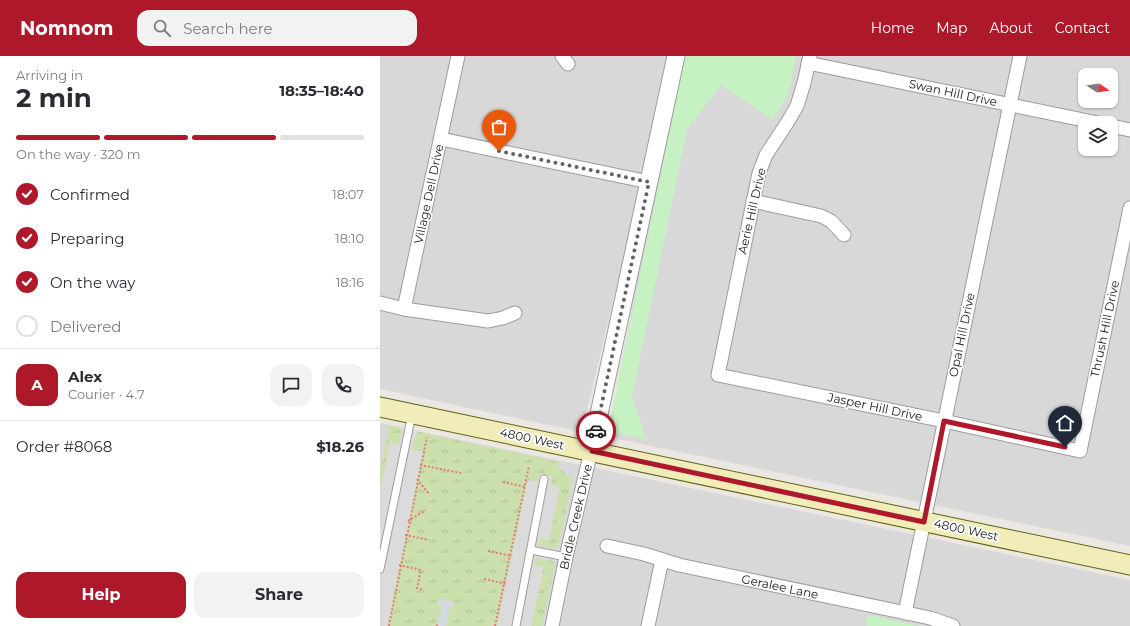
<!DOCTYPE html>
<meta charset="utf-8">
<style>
body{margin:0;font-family:Montserrat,sans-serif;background:#f2f2f3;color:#2b2b33;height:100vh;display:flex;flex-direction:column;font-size:15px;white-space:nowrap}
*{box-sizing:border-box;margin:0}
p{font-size:13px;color:#7c7c81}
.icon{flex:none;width:22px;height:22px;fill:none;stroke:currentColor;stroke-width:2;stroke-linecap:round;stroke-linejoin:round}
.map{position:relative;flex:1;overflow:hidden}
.details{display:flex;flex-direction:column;background:#fff;width:380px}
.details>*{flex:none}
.needle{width:26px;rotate:102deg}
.controls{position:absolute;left:698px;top:12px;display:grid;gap:8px}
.controls a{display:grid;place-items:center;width:40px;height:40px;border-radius:8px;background:#fff;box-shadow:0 1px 3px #0004;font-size:20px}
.pin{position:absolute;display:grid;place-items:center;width:34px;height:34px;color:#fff;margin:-41px -17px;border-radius:50% 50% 50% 0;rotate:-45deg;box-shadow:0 0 4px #0007}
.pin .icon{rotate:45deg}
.courier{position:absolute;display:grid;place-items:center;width:40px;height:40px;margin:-20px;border:3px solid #ae182b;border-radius:50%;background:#fff;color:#222;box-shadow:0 1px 5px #0007}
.headline em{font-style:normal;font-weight:700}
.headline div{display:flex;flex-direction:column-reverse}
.headline{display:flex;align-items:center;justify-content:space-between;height:68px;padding:0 16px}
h1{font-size:26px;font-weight:700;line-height:30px}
.bar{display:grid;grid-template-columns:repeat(4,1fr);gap:6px 4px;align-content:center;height:48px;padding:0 16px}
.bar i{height:5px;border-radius:3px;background:#e1e1e2}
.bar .active{background:#ae182b}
.bar p{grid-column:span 4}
.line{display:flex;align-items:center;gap:10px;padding:0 16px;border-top:1px solid #e1e1e2}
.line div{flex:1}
.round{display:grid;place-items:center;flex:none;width:42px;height:42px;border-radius:12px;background:#f2f2f3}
ol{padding:0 16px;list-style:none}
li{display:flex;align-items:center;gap:12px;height:44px}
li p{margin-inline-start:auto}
li .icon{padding:4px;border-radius:50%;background:#ae182b;color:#fff;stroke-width:4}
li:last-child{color:#7c7c81}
li i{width:22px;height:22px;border:2px solid #e1e1e2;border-radius:50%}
.action{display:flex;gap:8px;margin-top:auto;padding:8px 16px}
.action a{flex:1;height:46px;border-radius:12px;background:#ae182b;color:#fff;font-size:16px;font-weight:700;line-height:46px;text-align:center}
.action a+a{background:#f2f2f3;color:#2b2b33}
header{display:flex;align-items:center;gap:24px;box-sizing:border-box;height:56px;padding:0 20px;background:#ae182b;color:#fff}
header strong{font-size:19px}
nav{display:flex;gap:22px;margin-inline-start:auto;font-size:14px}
.search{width:280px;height:36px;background:#f2f2f3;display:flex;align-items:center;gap:10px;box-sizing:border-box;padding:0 14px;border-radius:12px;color:#7c7c81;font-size:15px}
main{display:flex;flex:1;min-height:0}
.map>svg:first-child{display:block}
</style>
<header>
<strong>Nomnom</strong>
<div class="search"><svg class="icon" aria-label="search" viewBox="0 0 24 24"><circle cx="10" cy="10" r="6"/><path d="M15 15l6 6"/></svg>Search here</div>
<nav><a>Home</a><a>Map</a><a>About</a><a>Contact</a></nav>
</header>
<main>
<section class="details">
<div class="headline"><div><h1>2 min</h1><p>Arriving in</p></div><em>18:35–18:40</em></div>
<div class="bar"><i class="active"></i><i class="active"></i><i class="active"></i><i></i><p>On the way · 320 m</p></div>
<ol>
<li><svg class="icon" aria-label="check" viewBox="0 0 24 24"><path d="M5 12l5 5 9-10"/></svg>Confirmed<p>18:07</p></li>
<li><svg class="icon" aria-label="check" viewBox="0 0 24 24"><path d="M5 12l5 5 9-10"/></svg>Preparing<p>18:10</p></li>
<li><svg class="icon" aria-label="check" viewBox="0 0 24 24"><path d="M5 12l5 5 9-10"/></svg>On the way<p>18:16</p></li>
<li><i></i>Delivered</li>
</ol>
<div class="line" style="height:72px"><b class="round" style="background:#ae182b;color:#fff">A</b><div><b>Alex</b><p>Courier · 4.7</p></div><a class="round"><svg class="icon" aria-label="chat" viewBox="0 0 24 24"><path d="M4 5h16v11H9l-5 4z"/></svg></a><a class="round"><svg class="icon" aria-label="phone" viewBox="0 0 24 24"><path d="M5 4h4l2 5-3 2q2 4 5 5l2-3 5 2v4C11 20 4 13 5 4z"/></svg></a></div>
<div class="line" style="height:52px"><div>Order #8068</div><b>$18.26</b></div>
<div class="action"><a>Help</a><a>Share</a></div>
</section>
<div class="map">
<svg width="750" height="570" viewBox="0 0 750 570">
<defs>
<pattern id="grass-tufts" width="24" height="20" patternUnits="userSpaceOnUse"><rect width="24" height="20" fill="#cce0ad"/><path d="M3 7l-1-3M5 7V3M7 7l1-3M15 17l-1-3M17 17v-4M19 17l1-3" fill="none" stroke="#afc094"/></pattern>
</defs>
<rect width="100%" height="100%" fill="#ebe7e2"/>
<g fill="#d9d8d8" fill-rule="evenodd">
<path d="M 0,0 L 291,0 L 202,376 L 0,333 Z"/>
<path d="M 299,0 L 750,0 L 750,490 L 228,381 ZM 705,19 L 731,19 L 731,45 L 705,45 ZM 705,67 L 731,67 L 731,93 L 705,93 Z"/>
<path d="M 0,367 L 750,524 L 750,570 L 0,570 Z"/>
</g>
<path fill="url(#grass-tufts)" d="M 9,369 L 183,407 L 179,408 L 179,413 L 184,415 L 187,420 L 191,417 L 192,425 L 162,570 L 0,570 L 0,415 Z"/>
<g fill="#c5f1c3">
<path d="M 305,0 L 416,0 L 409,36 L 393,64 L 341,29 L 307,73 L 252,341 L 266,383 L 228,375 Z"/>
<path d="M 488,559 L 538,570 L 486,570 Z"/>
</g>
<g fill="#dbdbdb">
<path d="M 20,371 L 39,375 L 35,380 L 32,392 L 33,394 L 43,395 L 7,570 L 0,570 L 0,435 L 10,387 L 19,389 L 20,387 L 22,374 Z"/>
<path d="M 159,417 L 172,420 L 171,429 L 180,431 L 169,484 L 160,482 L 159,489 L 175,493 L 179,490 L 175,508 L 173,505 L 155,502 L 154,509 L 164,511 L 151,570 L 117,570 L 148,424 L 158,426 Z"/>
</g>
<path fill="#d6d8e1" d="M 59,543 L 75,546 L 74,550 L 70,551 L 66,570 L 58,570 L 62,549 L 58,548 Z"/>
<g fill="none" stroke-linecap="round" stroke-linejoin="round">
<defs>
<g id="service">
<path d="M 151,494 L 186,501"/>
<path d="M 0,513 L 32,358"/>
<path d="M 136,570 L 164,423"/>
</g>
<g id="minor">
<path d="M 182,0 L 188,8"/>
<path d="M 430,0 L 424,27 L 417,50 L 407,67 L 386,99 L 379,117 L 338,319 L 564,365 L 700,395 L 750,152"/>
<path d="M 428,7 L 718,67"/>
<path d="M 731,70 L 750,74"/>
<path d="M 61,83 L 269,126"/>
<path d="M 373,145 L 441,160 L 451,165 L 464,179"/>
<path d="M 0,247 L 24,253 L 108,265 L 123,262 L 135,257"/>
<path d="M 24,253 L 78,0"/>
<path d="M 227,490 L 264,498 L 299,509 L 550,562 L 573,570"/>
<path d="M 525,557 L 640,0"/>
<path d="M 172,570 L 186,501 L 211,395"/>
<path d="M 268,570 L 282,504"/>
</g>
<path id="tertiary" d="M 211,395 L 296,0"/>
<path id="secondary" d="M 0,351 L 750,509"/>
</defs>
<use href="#service" stroke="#9c9c9c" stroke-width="9"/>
<use href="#minor" stroke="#9c9c9c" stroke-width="15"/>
<use href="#tertiary" stroke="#9c9c9c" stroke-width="19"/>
<use href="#secondary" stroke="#636211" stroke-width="21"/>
<g stroke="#e87779" stroke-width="2" stroke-dasharray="2 2" stroke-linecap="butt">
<path d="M 40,409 L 81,417"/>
<path d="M 37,423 L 49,438"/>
<path d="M 123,426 L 146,431"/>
<path d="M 28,465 L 46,454"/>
<path d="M 25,479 L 49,484"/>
<path d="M 108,495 L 132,500"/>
<path d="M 19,509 L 41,514 L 37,532 L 44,534"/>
<path d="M 104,523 L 126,528"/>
<path d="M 9,570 L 47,381"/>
<path d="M 56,570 L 58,569"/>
<path d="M 115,570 L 149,410"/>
</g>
<use href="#service" stroke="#fff" stroke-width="7"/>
<use href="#minor" stroke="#fff" stroke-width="13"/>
<use href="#tertiary" stroke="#fff" stroke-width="17"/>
<use href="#secondary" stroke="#f0edbb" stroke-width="19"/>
</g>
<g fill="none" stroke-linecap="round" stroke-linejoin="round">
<path stroke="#646261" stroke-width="4" stroke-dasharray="0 7.2" d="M 119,95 L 269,126 L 216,375"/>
<path stroke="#ae182b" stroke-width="5" d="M 216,375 L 212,395 L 544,466 L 564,365 L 685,391"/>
</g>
<g text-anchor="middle" stroke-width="3.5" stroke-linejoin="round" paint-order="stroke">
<g font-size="12" fill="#1b1b1b" stroke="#fff">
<text transform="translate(573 37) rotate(12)" y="4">Swan Hill Drive</text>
<text transform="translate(49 138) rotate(-78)" y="4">Village Dell Drive</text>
<text transform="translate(372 155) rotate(-77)" y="4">Aerie Hill Drive</text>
<text transform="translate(725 273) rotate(-78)" y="4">Thrush Hill Drive</text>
<text transform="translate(582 279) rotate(-78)" y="4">Opal Hill Drive</text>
<text transform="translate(495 351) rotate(12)" y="4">Jasper Hill Drive</text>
<text transform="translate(152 383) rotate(12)" y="4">4800 West</text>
<text transform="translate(196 461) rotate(-77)" y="4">Bridle Creek Drive</text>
<text transform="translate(586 474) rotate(12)" y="4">4800 West</text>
<text transform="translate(400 531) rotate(12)" y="4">Geralee Lane</text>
</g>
</g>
</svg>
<div class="controls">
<a><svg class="needle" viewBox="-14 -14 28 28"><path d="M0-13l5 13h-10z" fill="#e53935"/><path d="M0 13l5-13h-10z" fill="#7c7c81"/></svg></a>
<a><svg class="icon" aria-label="layers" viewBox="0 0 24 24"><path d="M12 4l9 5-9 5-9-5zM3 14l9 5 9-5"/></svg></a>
</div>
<div class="pin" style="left:119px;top:95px;background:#ea580c"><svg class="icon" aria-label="bag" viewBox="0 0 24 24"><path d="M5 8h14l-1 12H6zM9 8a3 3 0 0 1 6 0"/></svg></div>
<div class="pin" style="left:685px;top:391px;background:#1f2937"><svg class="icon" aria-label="home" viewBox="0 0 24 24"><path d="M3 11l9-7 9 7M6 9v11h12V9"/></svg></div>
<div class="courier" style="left:216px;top:375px"><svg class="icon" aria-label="car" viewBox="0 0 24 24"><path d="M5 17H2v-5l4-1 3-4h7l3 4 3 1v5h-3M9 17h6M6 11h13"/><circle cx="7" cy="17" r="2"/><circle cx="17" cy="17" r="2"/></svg></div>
</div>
</main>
